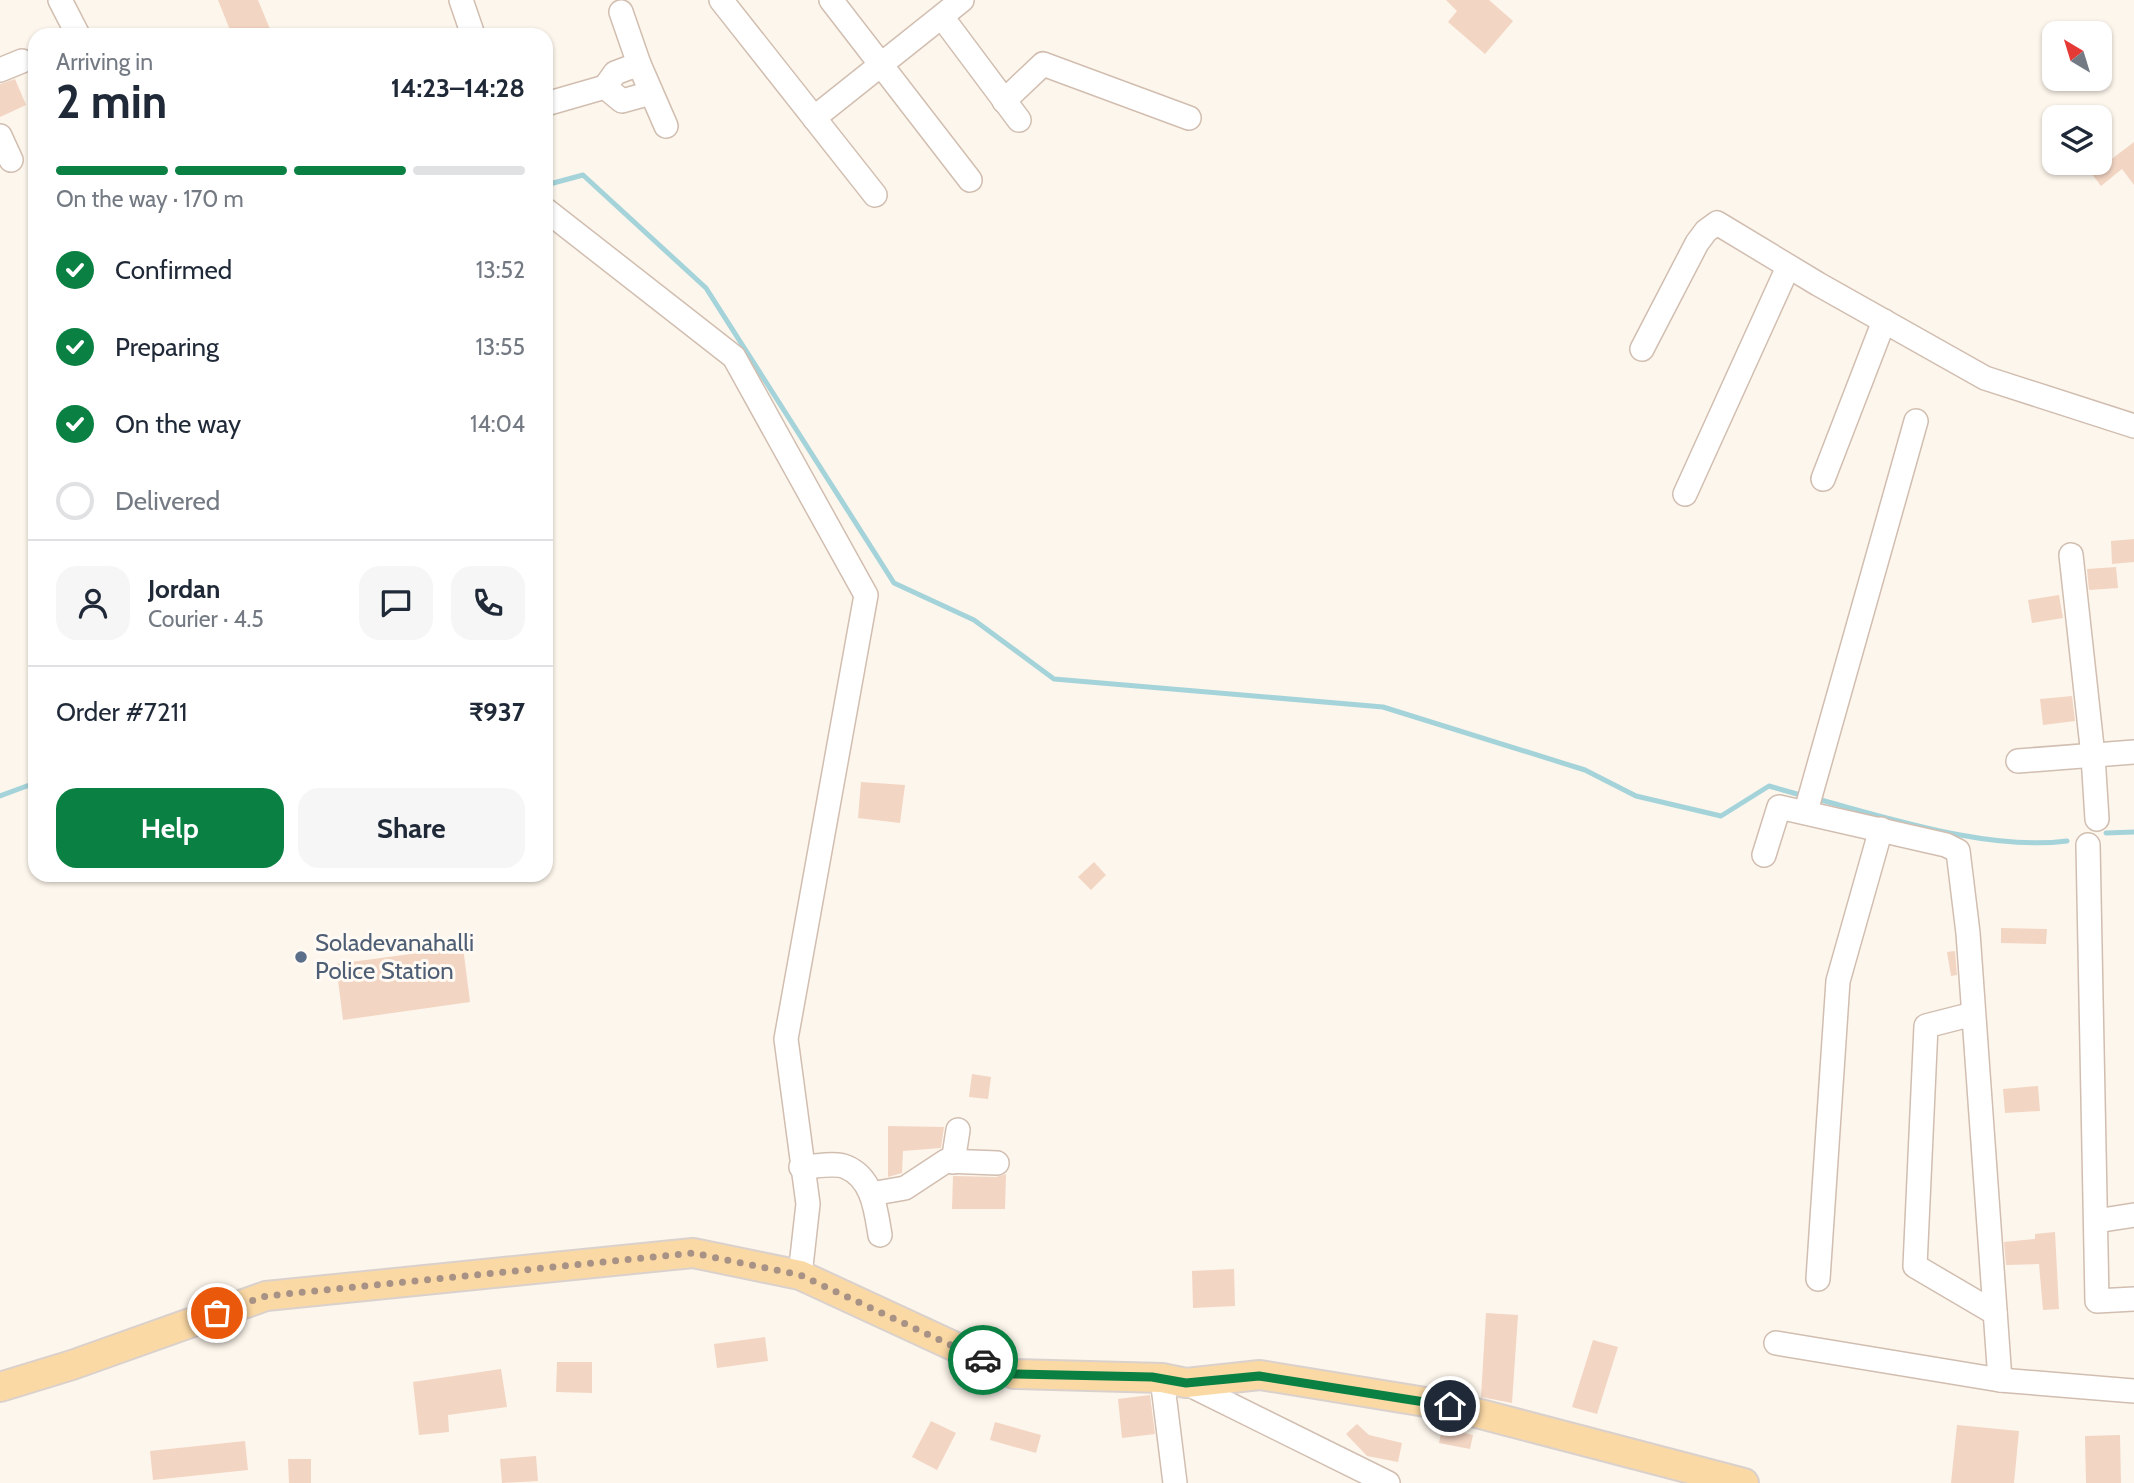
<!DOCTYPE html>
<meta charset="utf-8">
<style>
body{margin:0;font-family:Cabin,sans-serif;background:#f6f6f7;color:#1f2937;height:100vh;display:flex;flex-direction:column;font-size:26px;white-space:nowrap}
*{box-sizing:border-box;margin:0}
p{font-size:23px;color:#747a83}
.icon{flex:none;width:38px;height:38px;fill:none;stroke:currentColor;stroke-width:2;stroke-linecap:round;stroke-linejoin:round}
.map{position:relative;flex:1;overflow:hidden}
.side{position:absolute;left:28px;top:28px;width:525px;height:854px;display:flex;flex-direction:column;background:#fff;border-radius:21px;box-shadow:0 2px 5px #0004}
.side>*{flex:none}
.needle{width:46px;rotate:322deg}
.buttons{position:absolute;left:2042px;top:21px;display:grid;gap:14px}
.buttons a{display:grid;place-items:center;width:70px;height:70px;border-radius:14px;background:#fff;box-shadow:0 2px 5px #0004;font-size:35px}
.pin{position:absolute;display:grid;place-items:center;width:60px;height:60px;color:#fff;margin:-30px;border:4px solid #fff;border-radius:50%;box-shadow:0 2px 7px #0007}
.courier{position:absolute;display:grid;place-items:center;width:70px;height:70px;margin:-35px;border:5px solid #0b8043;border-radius:50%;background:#fff;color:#222;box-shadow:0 2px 9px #0007}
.head em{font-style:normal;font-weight:700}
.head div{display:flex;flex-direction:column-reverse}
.head{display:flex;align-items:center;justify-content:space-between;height:119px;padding:0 28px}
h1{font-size:46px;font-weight:700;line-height:52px}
.bar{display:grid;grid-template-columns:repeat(4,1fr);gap:10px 7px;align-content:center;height:84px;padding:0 28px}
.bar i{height:9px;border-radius:5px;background:#e0e1e3}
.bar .current{background:#0b8043}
.bar p{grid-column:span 4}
.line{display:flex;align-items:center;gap:18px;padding:0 28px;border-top:2px solid #e0e1e3}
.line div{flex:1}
.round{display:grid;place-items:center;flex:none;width:74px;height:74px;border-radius:21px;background:#f6f6f7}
ol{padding:0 28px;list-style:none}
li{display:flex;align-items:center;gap:21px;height:77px}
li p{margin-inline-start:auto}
li .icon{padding:7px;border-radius:50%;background:#0b8043;color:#fff;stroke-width:4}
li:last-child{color:#747a83}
li i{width:38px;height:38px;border:4px solid #e0e1e3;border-radius:50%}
.cta{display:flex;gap:14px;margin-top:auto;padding:14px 28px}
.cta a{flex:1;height:80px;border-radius:21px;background:#0b8043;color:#fff;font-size:28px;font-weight:700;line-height:80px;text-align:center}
.cta a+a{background:#f6f6f7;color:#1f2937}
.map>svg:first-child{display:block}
</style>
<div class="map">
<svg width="2134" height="1483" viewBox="0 0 2134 1483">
<rect width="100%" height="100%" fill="#fdf6ec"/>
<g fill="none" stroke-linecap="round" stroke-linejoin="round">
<g stroke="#a5d3da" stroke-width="5">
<path d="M 546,185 L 583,175 L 706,288 L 894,583 L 974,620 L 1054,679 L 1383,707 L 1585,770 L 1636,796 L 1721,816 L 1769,786 L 1804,796"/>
<path d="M 0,796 L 35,783"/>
<path d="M 1817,799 C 1892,819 1990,851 2067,841"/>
<path d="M 2106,833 L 2134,832"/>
</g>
</g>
<g fill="#f3d5c3">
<path d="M 218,0 L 258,0 L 270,29 L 255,35 L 232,35 Z"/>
<path d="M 1446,0 L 1489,0 L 1513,21 L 1485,54 L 1448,22 L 1457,11 Z"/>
<path d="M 15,79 L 26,105 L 0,117 L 0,84 Z"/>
<path d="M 2134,142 L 2134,185 L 2122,169 L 2101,186 L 2092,174 Z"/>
<path d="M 2134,539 L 2134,562 L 2112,564 L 2111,541 Z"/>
<path d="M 2116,567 L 2118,588 L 2089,590 L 2087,569 Z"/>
<path d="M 2059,595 L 2063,618 L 2032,623 L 2028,600 Z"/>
<path d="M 2072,696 L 2075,721 L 2043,725 L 2040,699 Z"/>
<path d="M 861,782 L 905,785 L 900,823 L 858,818 Z"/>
<path d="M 1094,862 L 1106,875 L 1091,890 L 1078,877 Z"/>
<path d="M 2001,928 L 2047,929 L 2046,944 L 2001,943 Z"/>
<path d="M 463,947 L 470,1002 L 343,1020 L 336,964 Z"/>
<path d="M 1955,951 L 1957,975 L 1951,976 L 1947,952 Z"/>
<path d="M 972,1074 L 991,1077 L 988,1099 L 969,1097 Z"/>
<path d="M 2038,1086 L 2040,1111 L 2005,1113 L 2003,1089 Z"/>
<path d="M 888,1126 L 944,1127 L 941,1148 L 903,1151 L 902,1173 L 888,1177 Z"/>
<path d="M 1006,1174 L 1005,1209 L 952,1209 L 953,1176 L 996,1177 Z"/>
<path d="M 2055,1232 L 2059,1309 L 2043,1310 L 2039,1264 L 2006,1265 L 2004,1242 L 2035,1239 L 2035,1234 Z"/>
<path d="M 1234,1269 L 1235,1306 L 1193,1308 L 1192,1271 Z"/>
<path d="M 1486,1313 L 1518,1315 L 1512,1403 L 1481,1397 Z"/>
<path d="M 765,1337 L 768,1361 L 717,1368 L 714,1344 Z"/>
<path d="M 1593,1340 L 1618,1347 L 1597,1414 L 1572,1407 Z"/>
<path d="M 557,1362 L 592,1362 L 592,1393 L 556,1392 Z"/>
<path d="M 501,1369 L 507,1407 L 448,1415 L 449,1432 L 419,1435 L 413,1382 Z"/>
<path d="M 1150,1395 L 1155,1434 L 1122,1438 L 1118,1399 Z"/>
<path d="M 931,1421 L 956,1433 L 937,1470 L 912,1457 Z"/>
<path d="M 995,1422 L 1041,1435 L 1036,1453 L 990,1440 Z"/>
<path d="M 1357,1424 L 1369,1435 L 1402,1443 L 1398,1462 L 1367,1456 L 1346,1434 Z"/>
<path d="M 1957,1425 L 2019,1431 L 2014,1483 L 1951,1483 Z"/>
<path d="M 1442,1428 L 1473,1435 L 1470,1449 L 1439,1443 Z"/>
<path d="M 2120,1435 L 2121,1483 L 2086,1483 L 2085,1436 Z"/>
<path d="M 245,1441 L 248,1470 L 153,1480 L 150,1451 Z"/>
<path d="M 536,1456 L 538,1481 L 502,1483 L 500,1459 Z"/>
<path d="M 288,1459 L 311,1459 L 311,1483 L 289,1483 Z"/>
</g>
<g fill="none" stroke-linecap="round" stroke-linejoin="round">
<defs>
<g id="minor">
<path d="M 60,0 L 78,35"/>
<path d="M 461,0 L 473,35"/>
<path d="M 721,0 L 875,195"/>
<path d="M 831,0 L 970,180"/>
<path d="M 621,12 L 639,64"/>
<path d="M 942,17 L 1019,120"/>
<path d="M 0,70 L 22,61"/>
<path d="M 605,87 L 615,73 L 639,64 L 666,126"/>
<path d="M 1004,101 L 1043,64 L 1189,118"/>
<path d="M 546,104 L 605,87 L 622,101 L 651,93"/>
<path d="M 814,118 L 962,0"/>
<path d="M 0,136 L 11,160"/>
<path d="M 546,210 L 734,357 L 866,595 L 786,1039 L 808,1204 L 800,1275"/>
<path d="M 1642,349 L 1697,243 L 1706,231 L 1717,223 L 1818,284 L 1985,378 L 2134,426"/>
<path d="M 1823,479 L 1884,321"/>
<path d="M 1685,494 L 1788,267"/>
<path d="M 2071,555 L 2093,756 L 2097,819"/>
<path d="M 2018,761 L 2134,752"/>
<path d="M 1806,811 L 1916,421"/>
<path d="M 2088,845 L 2097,1301 L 2134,1299"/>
<path d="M 1764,855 L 1779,807 L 1946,845 L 1958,851 L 1968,933 L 2000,1380"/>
<path d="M 1973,1014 L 1926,1026 L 1915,1266 L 1995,1313"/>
<path d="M 953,1162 L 958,1130"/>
<path d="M 801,1167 C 814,1167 835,1162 846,1167 C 873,1178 876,1211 880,1235"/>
<path d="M 871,1194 L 905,1188 L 946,1161 L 997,1163"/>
<path d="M 2096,1221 L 2134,1215"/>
<path d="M 1818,1279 L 1838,981 L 1881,829"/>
<path d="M 1776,1343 L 2000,1380 L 2134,1391"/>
<path d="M 1162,1378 L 1175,1483"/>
<path d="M 1186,1383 L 1388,1483"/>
</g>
<path id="major" d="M 0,1387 L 72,1365 L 266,1296 L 693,1253 L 800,1275 L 1014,1374 L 1162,1378 L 1186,1383 L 1260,1375 L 1450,1406 L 1744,1483"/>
</defs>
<use href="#minor" stroke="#d1beb0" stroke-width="26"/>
<use href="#major" stroke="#dad1cd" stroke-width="32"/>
<use href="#minor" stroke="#fff" stroke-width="23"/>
<use href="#major" stroke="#fbd9a5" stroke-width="28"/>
</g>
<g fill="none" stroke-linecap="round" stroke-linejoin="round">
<path stroke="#a89285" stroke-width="7" stroke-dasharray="0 12.6" d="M 217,1313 L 266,1296 L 693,1253 L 800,1275 L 983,1360"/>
<path stroke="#0b8043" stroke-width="9" d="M 983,1360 L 1014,1374 L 1152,1377 L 1186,1383 L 1259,1376 L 1450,1406"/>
</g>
<circle fill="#5c6f8a" stroke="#fffaf3" stroke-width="2.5" cx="301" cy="957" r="7"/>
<g text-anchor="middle" stroke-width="6" stroke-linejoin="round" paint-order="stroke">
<g font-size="24" fill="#4e5e75" stroke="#fffaf3" text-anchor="start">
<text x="315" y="951">Soladevanahalli<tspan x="315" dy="28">Police Station</tspan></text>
</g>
</g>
</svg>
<div class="buttons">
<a><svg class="needle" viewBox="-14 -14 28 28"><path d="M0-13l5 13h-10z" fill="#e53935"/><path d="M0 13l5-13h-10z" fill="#747a83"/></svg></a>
<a><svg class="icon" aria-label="layers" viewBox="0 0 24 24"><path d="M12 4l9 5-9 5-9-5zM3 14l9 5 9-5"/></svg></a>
</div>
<div class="pin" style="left:217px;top:1313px;background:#ea580c"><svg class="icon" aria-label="bag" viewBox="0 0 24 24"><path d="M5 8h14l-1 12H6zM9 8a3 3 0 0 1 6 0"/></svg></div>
<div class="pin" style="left:1450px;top:1406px;background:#1f2937"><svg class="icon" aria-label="home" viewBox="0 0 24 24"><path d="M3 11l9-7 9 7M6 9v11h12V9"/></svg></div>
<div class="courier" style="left:983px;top:1360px"><svg class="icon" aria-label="car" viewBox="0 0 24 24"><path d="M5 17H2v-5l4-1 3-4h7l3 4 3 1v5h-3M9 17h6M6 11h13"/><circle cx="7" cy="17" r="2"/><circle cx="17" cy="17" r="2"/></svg></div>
<section class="side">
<div class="head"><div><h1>2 min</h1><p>Arriving in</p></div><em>14:23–14:28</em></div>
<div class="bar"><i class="current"></i><i class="current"></i><i class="current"></i><i></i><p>On the way · 170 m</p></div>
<ol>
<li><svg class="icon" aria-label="check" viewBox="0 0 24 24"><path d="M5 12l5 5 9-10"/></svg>Confirmed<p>13:52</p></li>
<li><svg class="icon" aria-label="check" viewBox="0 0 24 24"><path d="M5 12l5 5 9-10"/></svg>Preparing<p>13:55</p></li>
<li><svg class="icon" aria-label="check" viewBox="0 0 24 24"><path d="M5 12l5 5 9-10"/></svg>On the way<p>14:04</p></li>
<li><i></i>Delivered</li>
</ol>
<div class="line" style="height:126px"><a class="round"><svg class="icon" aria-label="person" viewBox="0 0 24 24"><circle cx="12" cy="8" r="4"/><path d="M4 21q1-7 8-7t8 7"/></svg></a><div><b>Jordan</b><p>Courier · 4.5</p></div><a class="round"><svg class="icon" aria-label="chat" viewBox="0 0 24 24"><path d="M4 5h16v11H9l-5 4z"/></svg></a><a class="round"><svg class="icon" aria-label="phone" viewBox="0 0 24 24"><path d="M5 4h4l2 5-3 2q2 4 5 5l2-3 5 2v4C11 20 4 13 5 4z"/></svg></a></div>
<div class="line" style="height:91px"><div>Order #7211</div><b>₹937</b></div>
<div class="cta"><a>Help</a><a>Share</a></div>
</section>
</div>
